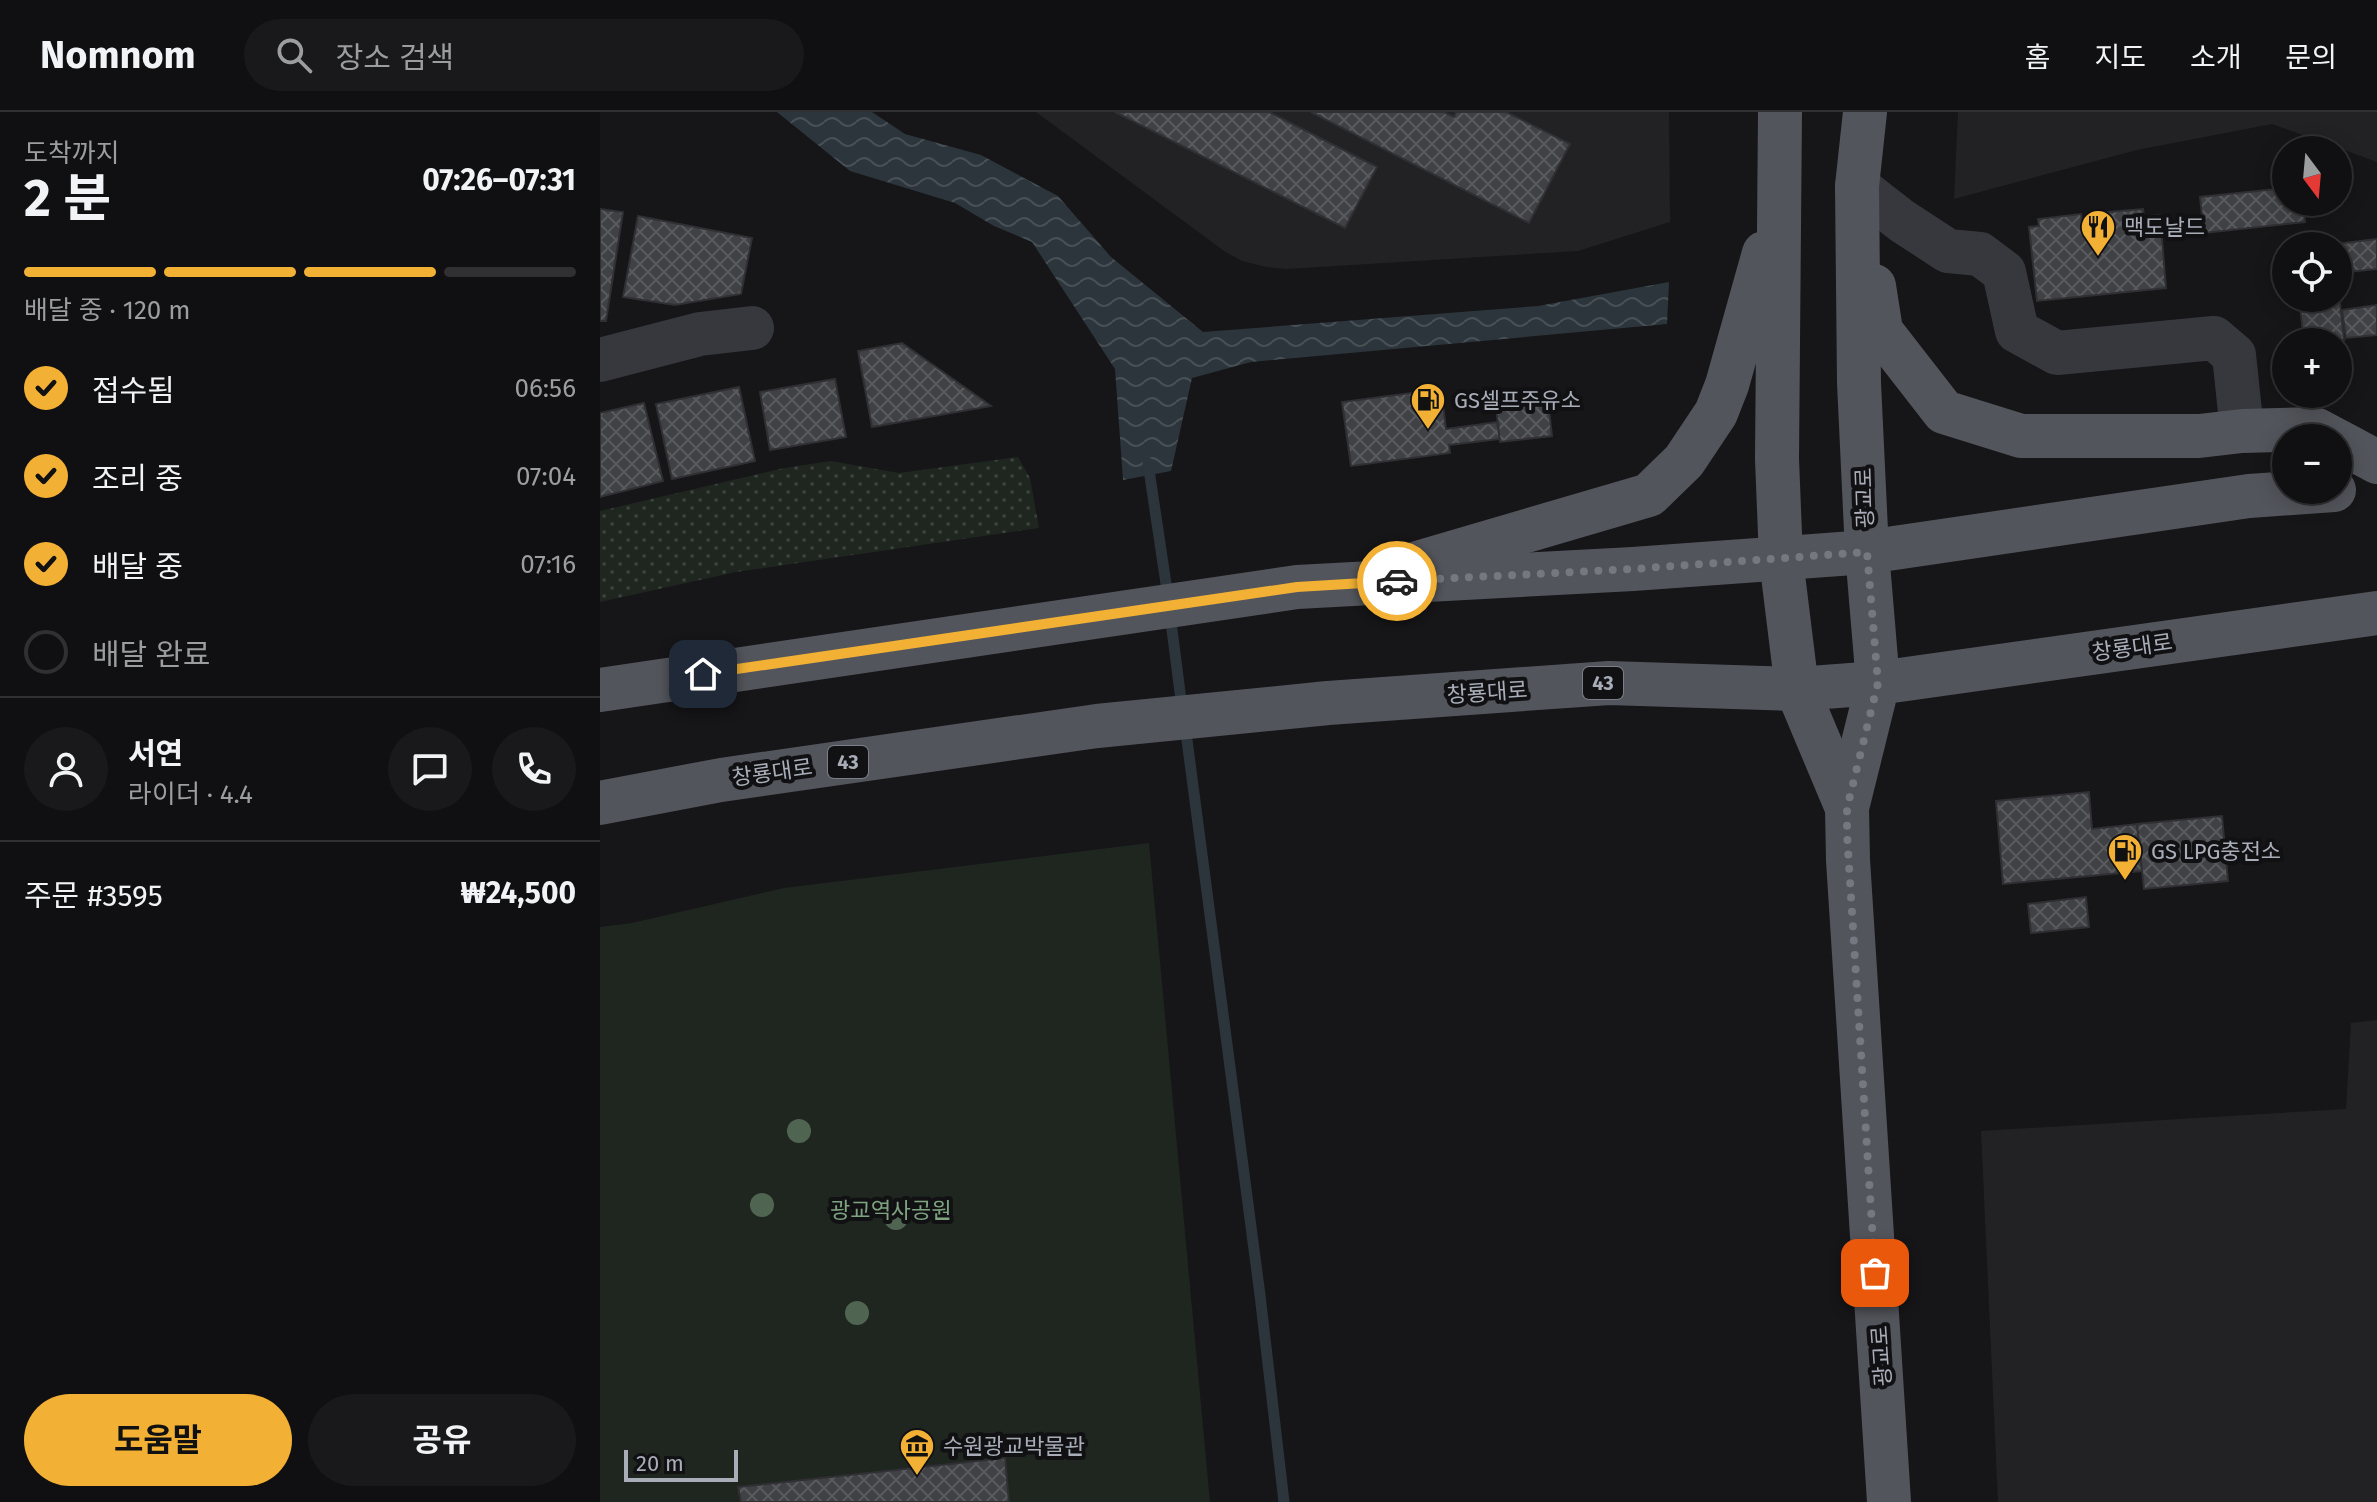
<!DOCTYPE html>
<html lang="ko">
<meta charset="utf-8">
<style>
body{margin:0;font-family:"Fira Sans","Noto Sans KR",sans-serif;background:#19191b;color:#f1f3f6;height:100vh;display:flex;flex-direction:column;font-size:30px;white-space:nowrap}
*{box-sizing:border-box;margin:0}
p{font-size:26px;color:#9c9d9f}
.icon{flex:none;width:44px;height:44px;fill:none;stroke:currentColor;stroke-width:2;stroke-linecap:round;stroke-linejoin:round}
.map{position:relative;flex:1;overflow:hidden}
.side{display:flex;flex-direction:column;background:#101012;width:600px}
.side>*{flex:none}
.needle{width:52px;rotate:164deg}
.tools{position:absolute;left:1672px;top:24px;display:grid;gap:16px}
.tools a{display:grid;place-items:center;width:80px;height:80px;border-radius:50%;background:#101012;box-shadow:0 4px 20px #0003,0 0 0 2px #303032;font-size:40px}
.scale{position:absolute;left:24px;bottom:20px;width:114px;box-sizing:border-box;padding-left:8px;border:4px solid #a8adb8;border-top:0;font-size:22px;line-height:28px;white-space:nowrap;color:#a8adb8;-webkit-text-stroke:6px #111113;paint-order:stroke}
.pin{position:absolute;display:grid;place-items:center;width:68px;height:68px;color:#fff;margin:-34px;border-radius:16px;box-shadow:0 4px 12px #0006}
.courier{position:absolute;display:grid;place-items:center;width:80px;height:80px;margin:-40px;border:6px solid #f2b134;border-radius:50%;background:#fff;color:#222;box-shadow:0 2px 10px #0007}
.overview em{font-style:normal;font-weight:700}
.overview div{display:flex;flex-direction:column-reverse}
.overview{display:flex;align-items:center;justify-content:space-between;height:136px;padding:0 24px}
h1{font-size:52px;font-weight:700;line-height:60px}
.bar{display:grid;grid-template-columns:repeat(4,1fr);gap:12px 8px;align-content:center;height:96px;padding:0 24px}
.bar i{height:10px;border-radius:6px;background:#303032}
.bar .selected{background:#f2b134}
.bar p{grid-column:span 4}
.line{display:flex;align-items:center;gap:20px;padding:0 24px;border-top:2px solid #303032}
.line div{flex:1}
.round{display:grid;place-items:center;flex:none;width:84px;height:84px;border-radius:42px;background:#19191b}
ol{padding:0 24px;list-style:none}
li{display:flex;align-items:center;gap:24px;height:88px}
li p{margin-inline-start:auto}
li .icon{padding:8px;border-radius:50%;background:#f2b134;color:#111;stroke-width:4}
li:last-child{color:#9c9d9f}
li i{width:44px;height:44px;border:4px solid #303032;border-radius:50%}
.button{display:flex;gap:16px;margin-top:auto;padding:16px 24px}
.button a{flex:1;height:92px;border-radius:48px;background:#f2b134;color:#111;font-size:32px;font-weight:700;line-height:92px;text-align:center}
.button a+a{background:#19191b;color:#f1f3f6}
header{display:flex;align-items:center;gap:48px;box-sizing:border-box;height:112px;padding:0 40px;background:#101012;border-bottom:2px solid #303032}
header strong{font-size:38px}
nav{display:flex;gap:44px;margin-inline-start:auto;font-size:28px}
.search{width:560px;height:72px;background:#19191b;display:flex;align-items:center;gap:20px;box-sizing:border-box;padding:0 28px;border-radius:44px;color:#9c9d9f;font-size:30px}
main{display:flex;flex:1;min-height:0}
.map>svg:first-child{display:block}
</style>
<header>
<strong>Nomnom</strong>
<div class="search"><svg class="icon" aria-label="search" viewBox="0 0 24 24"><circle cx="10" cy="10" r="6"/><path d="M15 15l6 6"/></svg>장소 검색</div>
<nav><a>홈</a><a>지도</a><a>소개</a><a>문의</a></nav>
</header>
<main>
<section class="side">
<div class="overview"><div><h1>2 분</h1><p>도착까지</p></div><em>07:26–07:31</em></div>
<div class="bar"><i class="selected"></i><i class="selected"></i><i class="selected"></i><i></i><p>배달 중 · 120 m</p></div>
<ol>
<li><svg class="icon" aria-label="check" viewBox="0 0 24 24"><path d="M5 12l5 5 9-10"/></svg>접수됨<p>06:56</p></li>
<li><svg class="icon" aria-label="check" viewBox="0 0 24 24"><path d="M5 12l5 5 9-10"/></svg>조리 중<p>07:04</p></li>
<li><svg class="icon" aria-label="check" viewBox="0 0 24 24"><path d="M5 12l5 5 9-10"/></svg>배달 중<p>07:16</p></li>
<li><i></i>배달 완료</li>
</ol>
<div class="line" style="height:144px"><a class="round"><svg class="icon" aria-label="person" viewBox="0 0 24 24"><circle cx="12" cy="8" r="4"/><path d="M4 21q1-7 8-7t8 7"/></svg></a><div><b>서연</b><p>라이더 · 4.4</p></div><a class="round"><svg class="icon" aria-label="chat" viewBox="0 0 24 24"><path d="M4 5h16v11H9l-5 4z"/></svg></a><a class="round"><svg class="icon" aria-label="phone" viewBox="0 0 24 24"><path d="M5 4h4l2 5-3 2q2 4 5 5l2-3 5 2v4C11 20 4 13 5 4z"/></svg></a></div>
<div class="line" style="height:104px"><div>주문 #3595</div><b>₩24,500</b></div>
<div class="button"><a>도움말</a><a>공유</a></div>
</section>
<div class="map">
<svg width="1777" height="1390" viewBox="0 0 1777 1390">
<defs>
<pattern id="grass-dots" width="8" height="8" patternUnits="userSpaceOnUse" patternTransform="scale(2)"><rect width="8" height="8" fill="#1e261f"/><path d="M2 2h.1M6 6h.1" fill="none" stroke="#3c433d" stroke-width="1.8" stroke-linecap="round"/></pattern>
<pattern id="water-waves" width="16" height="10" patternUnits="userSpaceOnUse" patternTransform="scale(2)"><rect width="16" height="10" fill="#2c353c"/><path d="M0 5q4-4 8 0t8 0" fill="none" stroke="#485056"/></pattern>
<pattern id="building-cross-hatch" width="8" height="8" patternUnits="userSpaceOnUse" patternTransform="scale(2)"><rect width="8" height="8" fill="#404145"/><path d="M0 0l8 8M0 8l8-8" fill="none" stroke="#595a5e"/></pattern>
</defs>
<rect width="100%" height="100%" fill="#161618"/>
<g fill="#222225">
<path d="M 436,0 L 1069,0 L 1070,110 L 978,139 L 687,157 L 666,155 L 642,149 L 624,139 Z"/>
<path d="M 1358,0 L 1777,0 L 1777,50 L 1672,12 L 1537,38 L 1354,87 Z"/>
<path d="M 1777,908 L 1777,1390 L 1398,1390 L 1381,1019 L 1746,997 L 1751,911 Z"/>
</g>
<path fill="url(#grass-dots)" d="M 418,345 L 430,366 L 439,416 L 136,460 L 0,490 L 0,399 L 184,356 L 231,349 L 299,361 Z"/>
<path fill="#1e261f" d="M 549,731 L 610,1390 L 0,1390 L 0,815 L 32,811 L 184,776 Z"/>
<path fill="url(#water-waves)" d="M 177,0 L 272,0 L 305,22 L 381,43 L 458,84 L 511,145 L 603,220 L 938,194 L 1069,170 L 1067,212 L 651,250 L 592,266 L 571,359 L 523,368 L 515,257 L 432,130 L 394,114 L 355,91 L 250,59 Z"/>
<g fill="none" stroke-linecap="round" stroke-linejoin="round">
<g stroke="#2c353c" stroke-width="11">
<path d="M 548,351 L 568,485"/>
<path d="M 570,502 L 582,596"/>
<path d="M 585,613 L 660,1183 L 684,1390"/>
</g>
</g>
<g fill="url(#building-cross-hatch)" stroke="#303034" stroke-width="2">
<path d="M 515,0 L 669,0 L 777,55 L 745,116 Z"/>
<path d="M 711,0 L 844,0 L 854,5 L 856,0 L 906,0 L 970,32 L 929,111 Z"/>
<path d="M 1686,76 L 1686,90 L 1703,90 L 1705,110 L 1604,121 L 1600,85 Z"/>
<path d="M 0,97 L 23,100 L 6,209 L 0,209 Z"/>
<path d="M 1543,97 L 1544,104 L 1560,103 L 1566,176 L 1437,189 L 1429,115 L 1439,114 L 1438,107 L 1481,102 L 1482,110 L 1499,109 L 1498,101 Z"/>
<path d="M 38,104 L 152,126 L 141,182 L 75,193 L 23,185 Z"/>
<path d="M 1777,127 L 1777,157 L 1738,161 L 1738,134 L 1720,134 Z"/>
<path d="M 1738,172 L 1744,228 L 1704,230 L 1699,186 L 1738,186 Z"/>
<path d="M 1777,193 L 1777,223 L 1746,226 L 1742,198 Z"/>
<path d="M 302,231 L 391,294 L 272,315 L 258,239 Z"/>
<path d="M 235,267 L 246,325 L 170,338 L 160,280 Z"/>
<path d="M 139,275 L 155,349 L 72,367 L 56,292 Z"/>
<path d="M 841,277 L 846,317 L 897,310 L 900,327 L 849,333 L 850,341 L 751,354 L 742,290 Z"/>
<path d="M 947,279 L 952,324 L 900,330 L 895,286 Z"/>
<path d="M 44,291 L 63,369 L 0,385 L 0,301 Z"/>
<path d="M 1489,680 L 1492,717 L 1537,712 L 1542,759 L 1403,772 L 1396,689 Z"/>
<path d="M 1622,704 L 1628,769 L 1544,777 L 1537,712 Z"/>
<path d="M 1486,785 L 1489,815 L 1431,821 L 1428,792 Z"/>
<path d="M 405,1346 L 409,1390 L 141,1390 L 138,1375 Z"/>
</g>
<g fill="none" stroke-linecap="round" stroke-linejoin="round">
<g stroke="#37383d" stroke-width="44">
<path d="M 1257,74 L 1302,109 L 1348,139 L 1380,142 L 1404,160 L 1417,219 L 1457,241 L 1614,226 L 1634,243 L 1642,319"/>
<path d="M 0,248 L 100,222 L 152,216"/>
</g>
<g stroke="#53555c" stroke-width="44">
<path d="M 1180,0 L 1177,347 L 1181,447 L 1197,577 L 1247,696"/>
<path d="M 1265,0 L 1257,74 L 1259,271 L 1267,440 L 1278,571 L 1247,696 L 1248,748 L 1289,1390"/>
<path d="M 1274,174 L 1281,219 L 1344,300 L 1421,324 L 1599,324 L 1642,319 L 1715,317 L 1732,326"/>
<path d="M 1738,329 L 1777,350"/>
<path d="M 817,451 L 1049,383 L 1084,349 L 1116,301 L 1127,273 L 1164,141"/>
<path d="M 0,578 L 697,475 L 1033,457 L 1267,440 L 1649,384 L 1734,378"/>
<path d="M 0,691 L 121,668 L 497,614 L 728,591 L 1009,571 L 1197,577 L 1278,571 L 1777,501"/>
</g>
</g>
<g fill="#506452">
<circle cx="199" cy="1019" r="12"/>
<circle cx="162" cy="1093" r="12"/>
<circle cx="296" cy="1106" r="12"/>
<circle cx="257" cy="1201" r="12"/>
</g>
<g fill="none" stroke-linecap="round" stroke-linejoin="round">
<path stroke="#757880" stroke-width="8" stroke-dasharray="0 14.4" d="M 797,469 L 1033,457 L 1267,440 L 1278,571 L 1247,696 L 1247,722 L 1275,1161"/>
<path stroke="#f2b134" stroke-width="10" d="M 103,562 L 697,475 L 797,469"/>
</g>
<defs>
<symbol id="restaurant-pin" viewBox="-11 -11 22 30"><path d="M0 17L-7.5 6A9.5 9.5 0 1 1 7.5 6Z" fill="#f2b134" stroke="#111113"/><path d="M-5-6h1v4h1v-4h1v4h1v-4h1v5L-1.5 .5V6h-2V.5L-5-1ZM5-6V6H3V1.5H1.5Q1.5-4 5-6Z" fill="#111"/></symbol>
<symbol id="fuel-pin" viewBox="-11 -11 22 30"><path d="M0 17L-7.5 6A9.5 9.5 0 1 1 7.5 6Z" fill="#f2b134" stroke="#111113"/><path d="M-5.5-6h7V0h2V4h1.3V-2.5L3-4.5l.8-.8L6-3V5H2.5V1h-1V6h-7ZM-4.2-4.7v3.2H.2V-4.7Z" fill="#111"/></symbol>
<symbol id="museum-pin" viewBox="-11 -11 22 30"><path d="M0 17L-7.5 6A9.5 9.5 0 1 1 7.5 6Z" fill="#f2b134" stroke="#111113"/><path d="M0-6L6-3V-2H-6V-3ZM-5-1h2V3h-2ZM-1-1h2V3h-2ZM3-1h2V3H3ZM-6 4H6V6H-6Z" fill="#111"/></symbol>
</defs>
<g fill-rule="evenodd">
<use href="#restaurant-pin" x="1478" y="95" width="40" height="54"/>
<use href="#fuel-pin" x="808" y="268" width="40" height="54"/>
<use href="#fuel-pin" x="1505" y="719" width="40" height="54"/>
<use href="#museum-pin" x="297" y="1314" width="40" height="54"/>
</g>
<g text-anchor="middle" stroke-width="8" stroke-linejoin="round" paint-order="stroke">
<g fill="#111113" stroke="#7b7e86" stroke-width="2">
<rect x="983" y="555" width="40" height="32" rx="6"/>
<rect x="228" y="634" width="40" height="32" rx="6"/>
</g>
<g font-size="20" font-weight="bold" fill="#a8adb8">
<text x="1003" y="578">43</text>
<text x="248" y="657">43</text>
</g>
<g font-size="22" fill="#a8adb8" stroke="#111113" text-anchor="start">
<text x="1524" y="123">맥도날드</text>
<text x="854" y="296">GS셀프주유소</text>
<text x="1551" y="747">GS LPG충전소</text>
<text x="343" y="1342">수원광교박물관</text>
</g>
<g font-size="22" fill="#a8adb8" stroke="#111113">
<text transform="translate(1264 386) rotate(-92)" y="8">광교로</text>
<text transform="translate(1532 535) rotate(-8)" y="8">창룡대로</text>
<text transform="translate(887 580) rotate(-4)" y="8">창룡대로</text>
<text transform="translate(172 660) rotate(-8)" y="8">창룡대로</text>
<text transform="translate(1281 1244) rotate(-94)" y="8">광교로</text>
</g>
<g font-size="22" fill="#7fa381" stroke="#111113">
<text x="291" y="1106">광교역사공원</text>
</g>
</g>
</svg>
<div class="tools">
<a><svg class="needle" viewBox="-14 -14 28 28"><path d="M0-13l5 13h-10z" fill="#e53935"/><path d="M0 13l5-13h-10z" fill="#9c9d9f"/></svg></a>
<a><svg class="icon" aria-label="locate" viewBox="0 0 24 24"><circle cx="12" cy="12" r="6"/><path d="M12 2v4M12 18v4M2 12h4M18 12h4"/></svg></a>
<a>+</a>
<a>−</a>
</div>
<div class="scale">20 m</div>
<div class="pin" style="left:1275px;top:1161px;background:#ea580c"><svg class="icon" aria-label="bag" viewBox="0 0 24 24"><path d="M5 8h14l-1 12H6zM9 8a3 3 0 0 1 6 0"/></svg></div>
<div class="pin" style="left:103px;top:562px;background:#1f2937"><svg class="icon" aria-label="home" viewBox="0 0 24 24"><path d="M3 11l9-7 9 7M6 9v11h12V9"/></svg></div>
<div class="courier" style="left:797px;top:469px"><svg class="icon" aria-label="car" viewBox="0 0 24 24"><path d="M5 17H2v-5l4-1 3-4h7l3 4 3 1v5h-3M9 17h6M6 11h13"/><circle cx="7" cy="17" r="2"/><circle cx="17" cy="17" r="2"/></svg></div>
</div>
</main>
